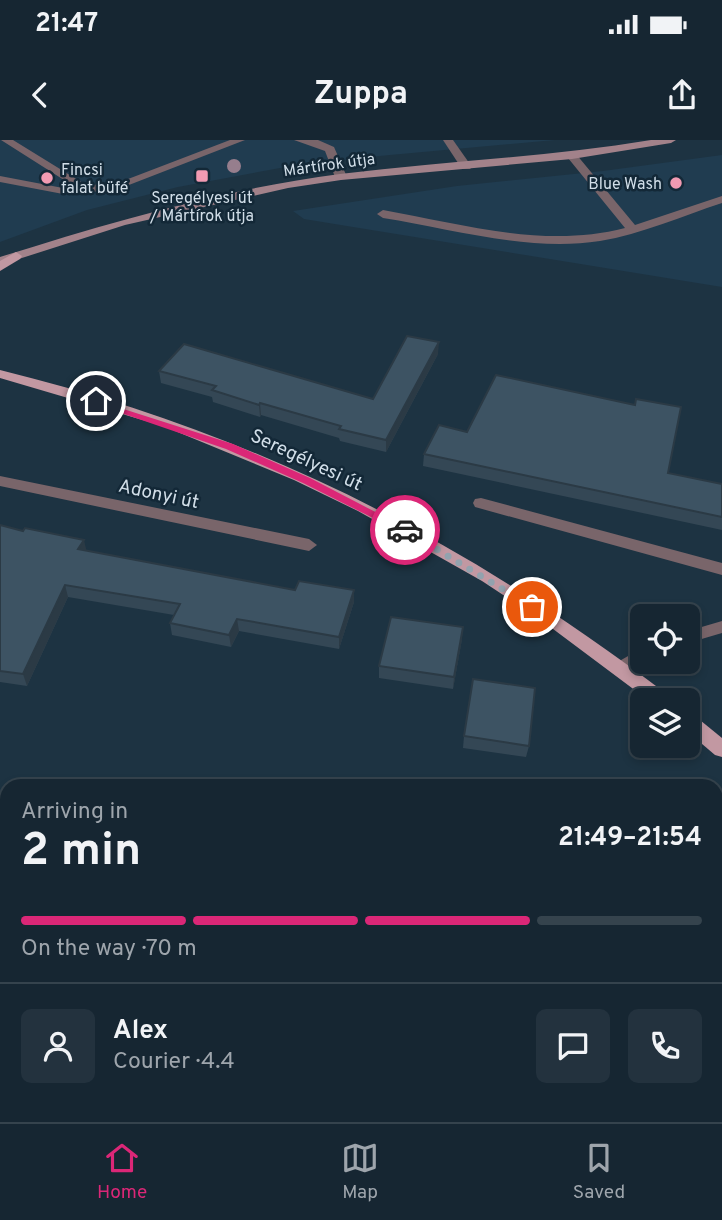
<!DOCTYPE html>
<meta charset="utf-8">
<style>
body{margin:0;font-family:Overpass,sans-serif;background:#23323e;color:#f1f3f6;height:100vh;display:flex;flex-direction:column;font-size:26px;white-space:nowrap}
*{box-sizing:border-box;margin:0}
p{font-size:23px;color:#9ea5ac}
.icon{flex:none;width:38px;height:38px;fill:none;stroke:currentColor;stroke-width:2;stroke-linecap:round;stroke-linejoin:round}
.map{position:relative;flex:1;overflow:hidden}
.drawer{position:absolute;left:0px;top:639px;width:723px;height:345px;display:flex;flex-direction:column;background:#162632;border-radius:21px 21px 0 0;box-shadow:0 4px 10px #0003,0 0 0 2px #35434d}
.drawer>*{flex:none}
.controls{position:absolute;left:630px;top:464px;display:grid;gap:14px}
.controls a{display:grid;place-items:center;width:70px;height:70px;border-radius:10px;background:#162632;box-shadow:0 4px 10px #0003,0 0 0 2px #35434d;font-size:35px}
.pin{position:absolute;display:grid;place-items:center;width:60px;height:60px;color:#fff;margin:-30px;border:4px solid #fff;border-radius:50%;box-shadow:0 2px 7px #0007}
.courier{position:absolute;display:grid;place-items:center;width:70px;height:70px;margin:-35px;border:5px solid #db2777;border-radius:50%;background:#fff;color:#222;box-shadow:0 2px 9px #0007}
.summary em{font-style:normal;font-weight:700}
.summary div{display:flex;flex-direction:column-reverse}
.summary{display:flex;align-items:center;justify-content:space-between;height:119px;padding:0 21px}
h1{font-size:46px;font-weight:700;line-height:52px}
.bar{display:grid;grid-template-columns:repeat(4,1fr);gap:10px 7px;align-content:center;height:84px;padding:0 21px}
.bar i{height:9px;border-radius:5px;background:#35434d}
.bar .active{background:#db2777}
.bar p{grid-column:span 4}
.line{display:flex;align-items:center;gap:18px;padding:0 21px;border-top:2px solid #35434d}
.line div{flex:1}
.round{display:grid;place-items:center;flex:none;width:74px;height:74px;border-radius:10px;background:#23323e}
.status{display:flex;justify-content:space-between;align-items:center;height:49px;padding:0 35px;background:#162632;direction:ltr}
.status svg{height:19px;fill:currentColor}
header{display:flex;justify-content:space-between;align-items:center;height:91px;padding:0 21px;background:#162632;font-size:32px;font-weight:700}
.tab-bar{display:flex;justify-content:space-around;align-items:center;height:98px;border-top:2px solid #35434d;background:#162632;font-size:19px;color:#9ea5ac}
.tab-bar a{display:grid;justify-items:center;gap:4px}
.tab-bar .active{color:#db2777}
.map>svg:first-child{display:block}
</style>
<div class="status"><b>21:47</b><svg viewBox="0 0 49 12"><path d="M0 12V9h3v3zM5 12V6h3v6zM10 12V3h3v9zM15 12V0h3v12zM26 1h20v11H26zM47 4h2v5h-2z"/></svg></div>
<header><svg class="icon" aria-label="back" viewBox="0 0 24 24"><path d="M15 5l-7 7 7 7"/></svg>Zuppa<svg class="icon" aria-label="share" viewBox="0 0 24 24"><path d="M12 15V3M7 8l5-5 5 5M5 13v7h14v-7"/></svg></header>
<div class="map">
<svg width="722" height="982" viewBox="0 0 722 982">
<rect width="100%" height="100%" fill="#1d3342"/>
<g fill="#203c50">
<path d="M 0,0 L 555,0 L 379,16 L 280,28 L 178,47 L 87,70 L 0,102 Z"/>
<path d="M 722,15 L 722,147 L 304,79 L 293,71 L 457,46 L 603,31 Z"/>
</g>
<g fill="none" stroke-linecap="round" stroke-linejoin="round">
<g fill="#79656a" fill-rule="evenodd">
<path d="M 1,0 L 13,0 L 86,45 L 115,44 L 230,0 L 245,0 L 116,50 L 63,54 L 0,42 L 0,36 L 63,48 L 75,47 Z"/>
<path d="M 294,0 L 318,0 L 334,7 L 347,37 L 345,39 L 335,37 L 325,11 Z"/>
<path d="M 443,0 L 453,0 L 472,27 L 470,29 L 462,29 Z"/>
<path d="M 568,14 L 576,14 L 635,85 L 722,56 L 722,63 C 682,76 642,94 600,101 C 528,112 453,89 383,78 L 377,74 L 383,70 C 462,84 545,109 625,88 L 568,18 Z"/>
</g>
<g fill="#79656a" fill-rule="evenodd">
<path d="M 0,336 L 309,399 L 317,405 L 309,411 L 0,346 Z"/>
<path d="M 481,358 L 722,423 L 722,435 L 475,367 L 473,363 L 475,359 Z"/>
<path d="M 722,481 L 722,493 L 688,503 L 688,491 Z"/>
<path d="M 642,508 L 642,522 L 646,522 L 628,533 L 616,533 L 613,528 L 616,523 Z"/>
<rect x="0" y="899" width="7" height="24"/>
<rect x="716" y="902" width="6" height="24"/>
</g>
<path fill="#a2828a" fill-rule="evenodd" d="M 651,0 L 676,0 L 671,3 L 572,19 L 341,40 L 288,48 L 125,85 L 0,125 L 0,117 C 111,82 224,49 340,34 C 444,21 548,17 651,0 Z"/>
<g fill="#c298a2" fill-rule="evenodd">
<path d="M 16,112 L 22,116 L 20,119 L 0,131 L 0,121 Z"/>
<path d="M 0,230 C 255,293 459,396 668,555 L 670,560 L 648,560 L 541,480 L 482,441 L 358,371 L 294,340 L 163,286 L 0,238 Z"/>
<path d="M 688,574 L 695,576 L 722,598 L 722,617 L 715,615 L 688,592 Z"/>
</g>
</g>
<circle fill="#967e8d" cx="234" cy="26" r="7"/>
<g fill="#344755">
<path d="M 438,214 L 386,312 L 340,301 L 339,298 L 261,275 L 260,277 L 213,262 L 212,257 L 161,243 L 159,231 L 373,259 Z"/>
<path d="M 467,292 L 722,344 L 722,390 L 423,326 L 424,314 Z"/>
<path d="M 0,385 L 86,411 L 354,462 L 339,509 L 239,491 L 231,507 L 172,495 L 170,483 L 174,475 L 68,457 L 27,546 L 0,542 Z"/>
<path d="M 462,499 L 453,549 L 379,538 L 379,526 Z"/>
<path d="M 464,596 L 529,606 L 526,617 L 463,608 Z"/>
<path d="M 0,704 L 7,705 L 7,750 L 0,749 Z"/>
<rect x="716" y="787" width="6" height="73"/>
</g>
<g fill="#2b3a45">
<path d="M 439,202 L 438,214 L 386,312 L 386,300 Z"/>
<path d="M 260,263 L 261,275 L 260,277 L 259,265 Z"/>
<path d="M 84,400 L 87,413 L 78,409 Z"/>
<path d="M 65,445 L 68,457 L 27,546 L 23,534 Z"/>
<path d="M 354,450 L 354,462 L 339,509 L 339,497 Z"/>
<path d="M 237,479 L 239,491 L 231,507 L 229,495 Z"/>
<path d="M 463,487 L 462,499 L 453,549 L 454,537 Z"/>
<path d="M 20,976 L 27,976 L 27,982 L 19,982 Z"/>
</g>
<g fill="#3d5363" stroke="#2b3a45" stroke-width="2">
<path d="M 407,196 L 439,202 L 386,300 L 339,289 L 341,286 L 260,263 L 259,265 L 212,250 L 216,246 L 159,231 L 184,204 L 373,259 Z"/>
<path d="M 496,235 L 635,265 L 636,259 L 681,267 L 668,333 L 722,344 L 722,377 L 424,314 L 439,285 L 467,292 Z"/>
<path d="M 0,385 L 23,391 L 25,388 L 84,400 L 78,409 L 295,450 L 299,441 L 354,450 L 339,497 L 237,479 L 229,495 L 170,483 L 180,464 L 65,445 L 23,534 L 0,531 Z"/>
<path d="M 391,477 L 463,487 L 454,537 L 379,526 Z"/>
<path d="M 473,539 L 535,548 L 529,606 L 464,596 Z"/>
<path d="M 0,704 L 7,705 L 7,745 L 0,744 Z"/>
<rect x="716" y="787" width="6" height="63"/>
<path d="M 0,969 L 7,969 L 7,976 L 20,976 L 19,982 L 0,982 Z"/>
</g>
<path fill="#db2777" d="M 92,259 L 233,304 L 310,338 L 410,390 L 401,392 L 303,343 L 226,309 L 92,263 Z"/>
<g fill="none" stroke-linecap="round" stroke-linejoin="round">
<path stroke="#92a2ae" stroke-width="7" stroke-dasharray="0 12.6" d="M 405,390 L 532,467"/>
</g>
<g fill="#f19ab2" stroke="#132837" stroke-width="2.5">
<rect x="195" y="29" width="14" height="14" rx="3.5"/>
<circle cx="47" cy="38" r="7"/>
<circle cx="676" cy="43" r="7"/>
</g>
<g text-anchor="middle" stroke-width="5" stroke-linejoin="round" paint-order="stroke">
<g font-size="16" fill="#d1dee8" stroke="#132837">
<text transform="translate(329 24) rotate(-8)" y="6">Mártírok útja</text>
</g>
<g font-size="16" fill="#d1dee8" stroke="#132837" text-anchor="start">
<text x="61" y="35">Fincsi<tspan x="61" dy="18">falat büfé</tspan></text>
<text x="662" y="49" text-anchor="end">Blue Wash</text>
<text x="202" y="63" text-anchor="middle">Seregélyesi út<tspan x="202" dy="18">/ Mártírok útja</tspan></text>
</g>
<g font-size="19" fill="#d1dee8" stroke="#132837">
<text transform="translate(307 319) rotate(25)" y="7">Seregélyesi út</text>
<text transform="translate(159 353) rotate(12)" y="7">Adonyi út</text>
</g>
</g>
</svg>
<div class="controls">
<a><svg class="icon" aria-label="locate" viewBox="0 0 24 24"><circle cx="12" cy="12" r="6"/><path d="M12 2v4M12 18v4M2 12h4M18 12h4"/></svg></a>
<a><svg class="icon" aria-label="layers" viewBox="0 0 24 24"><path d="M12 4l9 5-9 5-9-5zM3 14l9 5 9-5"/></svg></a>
</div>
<div class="pin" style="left:532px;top:467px;background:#ea580c"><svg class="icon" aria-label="bag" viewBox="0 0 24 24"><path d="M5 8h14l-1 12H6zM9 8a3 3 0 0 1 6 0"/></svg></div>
<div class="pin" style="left:96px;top:261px;background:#1f2937"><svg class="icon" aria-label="home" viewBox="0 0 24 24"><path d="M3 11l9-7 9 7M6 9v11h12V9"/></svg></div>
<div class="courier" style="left:405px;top:390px"><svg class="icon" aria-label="car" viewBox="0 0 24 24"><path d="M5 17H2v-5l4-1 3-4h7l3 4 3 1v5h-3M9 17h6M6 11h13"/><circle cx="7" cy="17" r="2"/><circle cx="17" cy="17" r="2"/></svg></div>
<section class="drawer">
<div class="summary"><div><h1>2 min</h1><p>Arriving in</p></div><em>21:49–21:54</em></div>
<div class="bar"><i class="active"></i><i class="active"></i><i class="active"></i><i></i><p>On the way · 70 m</p></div>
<div class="line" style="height:126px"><a class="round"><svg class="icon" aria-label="person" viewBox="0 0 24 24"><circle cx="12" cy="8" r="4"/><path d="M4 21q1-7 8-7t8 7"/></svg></a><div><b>Alex</b><p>Courier · 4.4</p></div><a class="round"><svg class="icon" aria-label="chat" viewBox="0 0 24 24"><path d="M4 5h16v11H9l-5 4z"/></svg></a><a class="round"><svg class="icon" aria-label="phone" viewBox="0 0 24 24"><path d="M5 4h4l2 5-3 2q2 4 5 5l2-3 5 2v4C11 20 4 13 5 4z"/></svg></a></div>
</section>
</div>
<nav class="tab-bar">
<a class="active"><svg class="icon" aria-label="home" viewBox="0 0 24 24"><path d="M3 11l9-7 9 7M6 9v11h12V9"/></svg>Home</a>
<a><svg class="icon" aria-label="map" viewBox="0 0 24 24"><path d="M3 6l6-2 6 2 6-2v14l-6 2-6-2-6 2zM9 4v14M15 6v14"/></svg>Map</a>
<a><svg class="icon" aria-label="saved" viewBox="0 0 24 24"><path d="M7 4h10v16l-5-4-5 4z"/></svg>Saved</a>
</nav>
